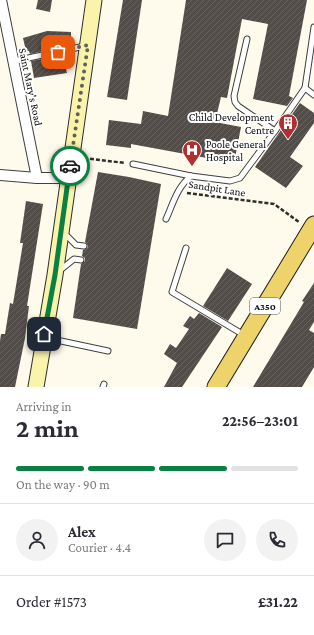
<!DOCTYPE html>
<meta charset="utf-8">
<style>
body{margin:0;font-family:"Crimson Pro",serif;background:#f2f2f3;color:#2b2b33;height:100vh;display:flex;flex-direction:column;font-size:15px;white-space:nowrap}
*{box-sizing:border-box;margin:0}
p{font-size:13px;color:#7c7c81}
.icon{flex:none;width:22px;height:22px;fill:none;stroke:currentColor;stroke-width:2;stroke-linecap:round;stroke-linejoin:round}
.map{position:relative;height:387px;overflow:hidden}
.sheet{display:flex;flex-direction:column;background:#fff;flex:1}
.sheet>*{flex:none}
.pin{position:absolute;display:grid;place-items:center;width:34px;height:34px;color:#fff;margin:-17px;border-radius:8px;box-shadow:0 2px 6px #0006}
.courier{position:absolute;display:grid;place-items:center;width:40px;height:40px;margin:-20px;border:3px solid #0b8043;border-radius:50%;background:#fff;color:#222;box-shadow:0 1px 5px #0007}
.overview em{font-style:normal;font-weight:700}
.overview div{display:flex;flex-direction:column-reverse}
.overview{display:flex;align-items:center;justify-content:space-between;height:68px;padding:0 16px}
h1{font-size:26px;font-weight:700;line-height:30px}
.bar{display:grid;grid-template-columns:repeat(4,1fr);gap:6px 4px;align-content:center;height:48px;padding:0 16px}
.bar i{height:5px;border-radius:3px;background:#e1e1e2}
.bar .selected{background:#0b8043}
.bar p{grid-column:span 4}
.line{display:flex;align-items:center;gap:10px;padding:0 16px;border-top:1px solid #e1e1e2}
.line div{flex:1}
.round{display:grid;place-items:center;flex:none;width:42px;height:42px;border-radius:21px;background:#f2f2f3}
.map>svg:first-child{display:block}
</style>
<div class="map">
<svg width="314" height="387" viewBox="0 0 314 387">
<defs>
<pattern id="building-hatch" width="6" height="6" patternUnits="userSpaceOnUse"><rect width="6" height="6" fill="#534d49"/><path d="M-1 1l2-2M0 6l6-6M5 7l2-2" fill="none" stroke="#67625f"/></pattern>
</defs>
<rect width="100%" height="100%" fill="#fefbec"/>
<g fill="url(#building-hatch)">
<path d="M 38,0 L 52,0 L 50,12 L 36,9 Z"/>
<path d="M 123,0 L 142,0 L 127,100 L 107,97 Z"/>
<path d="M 186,0 L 307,0 L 289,96 L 293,98 L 287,106 L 253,99 L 268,24 L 242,19 L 227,98 L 221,97 L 215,122 L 241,127 L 234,163 L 131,144 L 131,148 L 106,145 L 109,120 L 141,124 L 143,111 L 168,116 Z"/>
<path d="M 47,31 L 71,32 L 71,41 L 63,43 L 63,44 L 61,45 L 61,47 L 30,54 L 29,51 L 26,51 L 23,38 Z"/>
<path d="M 63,55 L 67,73 L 34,78 L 31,61 Z"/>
<path d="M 300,103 L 314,113 L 314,123 L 290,157 L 303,166 L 286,188 L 255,167 Z"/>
<path d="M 98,172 L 129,177 L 161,184 L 137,329 L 73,318 L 81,264 L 85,261 L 85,258 L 82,256 L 83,250 L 86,249 L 88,247 L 87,244 L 85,242 Z"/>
<path d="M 26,201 L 43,204 L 27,306 L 29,306 L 25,338 L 15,387 L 0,387 L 0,341 L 1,334 L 5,334 L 10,303 L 13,304 L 23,243 L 20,243 Z"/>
<path d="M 227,268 L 252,284 L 228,321 L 203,306 Z"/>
<path d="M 314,283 L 314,322 L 309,330 L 314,333 L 314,367 L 302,387 L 253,387 L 304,302 L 302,301 Z"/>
<path d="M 199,313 L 222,327 L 182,387 L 164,387 L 177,363 L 164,354 L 170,344 L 176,348 L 189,329 L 183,326 L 190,316 L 194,319 Z"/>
</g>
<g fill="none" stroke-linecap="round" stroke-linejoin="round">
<defs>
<g id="service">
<path d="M 247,39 L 234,96 L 235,102 L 238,106 L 275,131"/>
<path d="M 14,61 L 85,46"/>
<path d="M 305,88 L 314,27"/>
<path d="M 133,164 L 191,176 L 230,181 L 240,178 L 275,131 L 305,88 L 314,95"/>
<path d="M 166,219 C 173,204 177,187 191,176"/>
<path d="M 63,232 L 76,245 L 84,246"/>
<path d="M 186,248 L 172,292 L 244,335"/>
<path d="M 59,271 L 74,259 L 81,260"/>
<path d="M 47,338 L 108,351"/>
<path d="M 103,387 L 104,384"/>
</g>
<g id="minor">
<path d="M 1,0 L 37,178"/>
<path d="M 0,175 L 37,178 L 69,178"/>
</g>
<path id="secondary" d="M 36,387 L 55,275 L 94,0"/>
<path id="primary" d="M 216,387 L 314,225"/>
</defs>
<use href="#service" stroke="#3f3f3f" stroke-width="7"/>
<use href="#minor" stroke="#3f3f3f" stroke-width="12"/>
<use href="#secondary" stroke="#2e2e2e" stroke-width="17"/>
<use href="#primary" stroke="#1d1d1d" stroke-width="19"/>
<g stroke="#2e2e2e" stroke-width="2.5" stroke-dasharray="4 2" stroke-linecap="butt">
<path d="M 84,158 L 125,163"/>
<path d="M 187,193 L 274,204 L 299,222"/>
</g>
<use href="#service" stroke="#fff" stroke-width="5"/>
<use href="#minor" stroke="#fff" stroke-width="10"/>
<use href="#secondary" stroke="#f9f3ab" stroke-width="15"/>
<use href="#primary" stroke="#eed36b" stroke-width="17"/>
</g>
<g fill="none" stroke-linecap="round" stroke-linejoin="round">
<path stroke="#61605a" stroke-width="4" stroke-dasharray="0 7.2" d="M 58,52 L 88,45 L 70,166"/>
<path stroke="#0b8043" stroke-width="5" d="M 44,334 L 55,275 L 70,166"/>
</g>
<defs>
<symbol id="building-pin" viewBox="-11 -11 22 30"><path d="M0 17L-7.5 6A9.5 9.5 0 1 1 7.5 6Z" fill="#b02f30" stroke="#fff"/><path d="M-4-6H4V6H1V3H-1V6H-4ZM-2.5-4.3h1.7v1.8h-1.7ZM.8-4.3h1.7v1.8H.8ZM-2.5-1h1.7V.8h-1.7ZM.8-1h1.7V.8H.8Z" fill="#fff"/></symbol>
<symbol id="hospital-pin" viewBox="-11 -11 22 30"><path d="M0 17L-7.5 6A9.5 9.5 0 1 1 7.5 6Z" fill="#b02f30" stroke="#fff"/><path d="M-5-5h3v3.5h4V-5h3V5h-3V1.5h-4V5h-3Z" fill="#fff"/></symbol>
</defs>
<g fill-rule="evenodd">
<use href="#building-pin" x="277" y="112" width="22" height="30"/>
<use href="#hospital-pin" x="181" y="139" width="22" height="30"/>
</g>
<g text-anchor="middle" stroke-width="4" stroke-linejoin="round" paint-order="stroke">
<rect fill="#fff" stroke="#555" stroke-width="1" x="250" y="298" width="30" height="16" rx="3"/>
<g font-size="10" font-weight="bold" fill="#0c0c0c">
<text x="265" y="310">A350</text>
</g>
<g font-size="11" fill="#0c0c0c" stroke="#fff">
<text transform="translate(31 87) rotate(78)" y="4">Saint Mary's Road</text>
<text transform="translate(217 188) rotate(9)" y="4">Sandpit Lane</text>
</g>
<g font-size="11" fill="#0c0c0c" stroke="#fff" text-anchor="end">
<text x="274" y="121">Child Development<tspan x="274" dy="13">Centre</tspan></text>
<text x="206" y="148" text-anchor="start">Poole General<tspan x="206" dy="13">Hospital</tspan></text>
</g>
</g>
</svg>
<div class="pin" style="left:58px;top:52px;background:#ea580c"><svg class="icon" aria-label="bag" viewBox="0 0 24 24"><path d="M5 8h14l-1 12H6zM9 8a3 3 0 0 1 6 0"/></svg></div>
<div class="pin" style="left:44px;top:334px;background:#1f2937"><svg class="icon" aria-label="home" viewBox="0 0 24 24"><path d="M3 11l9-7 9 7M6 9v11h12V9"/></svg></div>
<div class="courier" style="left:70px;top:166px"><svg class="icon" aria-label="car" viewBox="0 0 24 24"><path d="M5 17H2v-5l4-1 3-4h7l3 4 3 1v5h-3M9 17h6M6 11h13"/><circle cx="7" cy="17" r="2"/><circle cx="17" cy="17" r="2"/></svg></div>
</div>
<section class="sheet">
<div class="overview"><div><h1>2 min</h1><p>Arriving in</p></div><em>22:56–23:01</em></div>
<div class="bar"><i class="selected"></i><i class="selected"></i><i class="selected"></i><i></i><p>On the way · 90 m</p></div>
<div class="line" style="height:72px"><a class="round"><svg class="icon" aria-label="person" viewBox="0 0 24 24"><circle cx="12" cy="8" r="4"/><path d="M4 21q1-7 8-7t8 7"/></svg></a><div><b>Alex</b><p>Courier · 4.4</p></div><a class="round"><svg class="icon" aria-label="chat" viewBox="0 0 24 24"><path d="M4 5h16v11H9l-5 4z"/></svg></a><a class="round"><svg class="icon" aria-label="phone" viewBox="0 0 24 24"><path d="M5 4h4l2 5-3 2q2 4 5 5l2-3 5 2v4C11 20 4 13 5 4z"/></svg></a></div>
<div class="line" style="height:52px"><div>Order #1573</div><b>£31.22</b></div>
</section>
